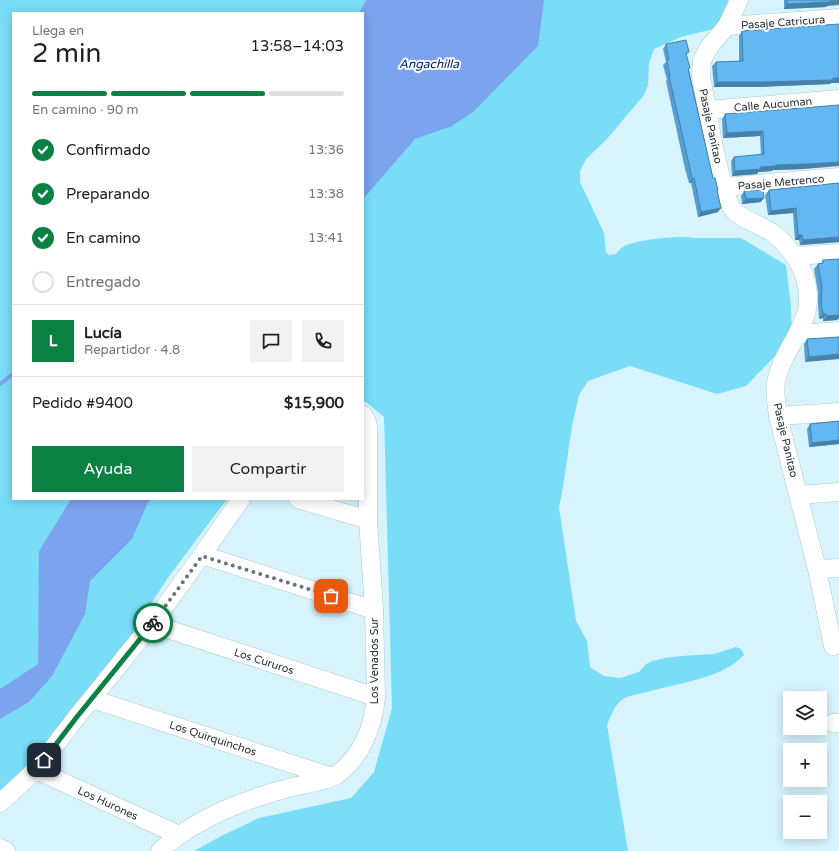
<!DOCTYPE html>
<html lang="es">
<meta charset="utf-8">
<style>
body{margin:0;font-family:"Varela Round",sans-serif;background:#f2f2f2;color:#202124;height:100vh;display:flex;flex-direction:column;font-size:15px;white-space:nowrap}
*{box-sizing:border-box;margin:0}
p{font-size:13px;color:#757577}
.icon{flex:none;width:22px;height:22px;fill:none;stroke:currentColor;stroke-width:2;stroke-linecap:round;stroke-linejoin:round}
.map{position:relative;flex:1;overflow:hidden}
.panel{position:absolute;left:12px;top:12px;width:352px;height:488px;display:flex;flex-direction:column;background:#fff;border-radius:0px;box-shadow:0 2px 10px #0003}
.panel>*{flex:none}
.controls{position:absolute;left:783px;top:691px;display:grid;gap:8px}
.controls a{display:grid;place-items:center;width:44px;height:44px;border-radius:0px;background:#fff;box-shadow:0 2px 10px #0003;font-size:20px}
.pin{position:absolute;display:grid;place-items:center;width:34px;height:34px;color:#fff;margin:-17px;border-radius:8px;box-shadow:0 2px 6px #0006}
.courier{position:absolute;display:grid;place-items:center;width:40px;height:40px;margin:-20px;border:3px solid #0b8043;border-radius:50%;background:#fff;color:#222;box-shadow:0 1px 5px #0007}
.headline em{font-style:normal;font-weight:600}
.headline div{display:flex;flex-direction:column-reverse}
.headline{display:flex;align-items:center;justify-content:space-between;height:68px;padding:0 20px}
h1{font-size:26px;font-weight:600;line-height:30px}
.bar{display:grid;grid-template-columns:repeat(4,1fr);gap:6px 4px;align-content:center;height:48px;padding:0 20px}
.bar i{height:5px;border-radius:3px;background:#e0e0e0}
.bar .selected{background:#0b8043}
.bar p{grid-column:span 4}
.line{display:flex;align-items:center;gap:10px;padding:0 20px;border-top:1px solid #e0e0e0}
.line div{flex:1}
.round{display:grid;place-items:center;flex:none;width:42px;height:42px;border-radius:0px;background:#f2f2f2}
ol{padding:0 20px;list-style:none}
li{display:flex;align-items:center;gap:12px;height:44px}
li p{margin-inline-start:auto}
li .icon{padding:4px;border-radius:50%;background:#0b8043;color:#fff;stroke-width:4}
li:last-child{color:#757577}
li i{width:22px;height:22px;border:2px solid #e0e0e0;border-radius:50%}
.cta{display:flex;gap:8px;margin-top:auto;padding:8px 20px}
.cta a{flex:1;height:46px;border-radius:0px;background:#0b8043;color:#fff;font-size:16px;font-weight:600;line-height:46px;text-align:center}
.cta a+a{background:#f2f2f2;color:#202124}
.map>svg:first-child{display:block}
</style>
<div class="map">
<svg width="839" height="851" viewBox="0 0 839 851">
<rect width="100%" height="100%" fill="#d7f4fd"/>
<path fill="#79ddf7" d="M 0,0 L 738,0 L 713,29 L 681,37 L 654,49 L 649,63 L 648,85 L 644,95 L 606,140 L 586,159 L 580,171 L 580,182 L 604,233 L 606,252 L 609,255 L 616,254 C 618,252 620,248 623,247 C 634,240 681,235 694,238 L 741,238 L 786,265 L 791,306 L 792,334 L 777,354 L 746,386 L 717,394 L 630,366 L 588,381 L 579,395 L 572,426 L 562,493 L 559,507 L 576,621 L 587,641 L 590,667 L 604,676 L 620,678 L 639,672 L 646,664 L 652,661 L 665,658 L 681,656 L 714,654 L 736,647 L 741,649 L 744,655 C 724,678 675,684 647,692 C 639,694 630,695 623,699 C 615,704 611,716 607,725 L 628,851 L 194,851 L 223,835 L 259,818 L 351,798 L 374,772 L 392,708 L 384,417 L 366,402 L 363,402 L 363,13 L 13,13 L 13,499 L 227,499 L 167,579 L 123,648 L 30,768 L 0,798 Z"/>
<g fill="#7ca3ed">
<path d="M 366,0 L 544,0 L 538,46 L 473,112 L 452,126 L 415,139 L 363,199 L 363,13 L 359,13 Z"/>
<path d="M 71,499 L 151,499 L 148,502 L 132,539 L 90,581 L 85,614 L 52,676 L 29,702 L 0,719 L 0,689 L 38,664 L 39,551 Z"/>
</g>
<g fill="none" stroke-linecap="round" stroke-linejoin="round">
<path stroke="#7ca3ed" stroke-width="4" d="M 0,384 L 13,374"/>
<defs>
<g id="minor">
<path d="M 739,0 L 727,26 L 709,47 L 702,60 L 701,76 C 705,99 721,198 734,211 C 745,221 762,225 774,234 C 786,243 801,263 805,278 C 819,322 783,344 776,382 C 774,393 777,405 778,416 L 817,569 L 833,646 L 839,645"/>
<path d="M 727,26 L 839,18"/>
<path d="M 707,110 L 839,99"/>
<path d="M 723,187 L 839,177"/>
<path d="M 795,256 L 839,253"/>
<path d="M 798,334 L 839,331"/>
<path d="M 778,416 L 839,412"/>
<path d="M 799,495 L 839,492"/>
<path d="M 298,499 L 368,520"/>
<path d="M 202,555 L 374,610"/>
<path d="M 817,569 L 839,568"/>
<path d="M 152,624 L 376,697"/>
<path d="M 92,699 L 332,777"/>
<path d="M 833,723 L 839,723"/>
<path d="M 36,770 L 179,835"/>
<path d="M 0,803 L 36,770 L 76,718 L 152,624 L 202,555 L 241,499"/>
<path d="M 0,848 L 6,851"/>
<path d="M 160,851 C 194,819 243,800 288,788 C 299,785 327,781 335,776 C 361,758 373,728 376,697 L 374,610 L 368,520 L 368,427 L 367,422 L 363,415"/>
</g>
</defs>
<use href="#minor" stroke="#acc8d0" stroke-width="19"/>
<use href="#minor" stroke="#fff" stroke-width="18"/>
</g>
<g fill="#559ecf">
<path d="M 784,0 L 839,0 L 827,6 L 826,7 L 784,9 Z"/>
<path d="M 742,31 L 831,83 L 830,84 L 759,87 L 714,87 L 712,66 L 716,62 L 739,61 L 739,36 Z"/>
<path d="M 666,44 L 689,52 L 686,55 L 689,70 L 713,178 L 718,190 L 717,191 L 718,212 L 698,217 L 691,183 L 689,183 L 685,169 L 666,81 L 667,80 L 663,65 L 666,62 L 663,49 Z"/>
<path d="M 829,106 L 804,169 L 773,170 L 772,171 L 758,172 L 757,174 L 732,176 L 731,161 L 734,157 L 761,155 L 760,136 L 723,138 L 722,119 L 725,114 Z"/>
<path d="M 839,183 L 839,242 L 800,245 L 799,240 L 795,240 L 793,213 L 768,215 L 765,195 L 769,190 Z"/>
<path d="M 744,191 L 761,202 L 742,204 L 741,196 Z"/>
<path d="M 823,260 L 838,319 L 837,320 L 823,321 L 823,318 L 819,319 L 818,306 L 818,292 L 814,269 L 818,264 L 821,264 Z"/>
<path d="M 839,337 L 805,362 L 804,344 L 807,339 Z"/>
<path d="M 839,421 L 839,444 L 809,447 L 807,429 L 810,424 Z"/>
</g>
<g fill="#4581a9">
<path d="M 830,1 L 839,1 L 839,5 L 827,6 L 826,7 L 784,9 L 787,4 Z"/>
<path d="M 839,78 L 839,83 L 831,83 L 830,84 L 759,87 L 714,87 L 717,82 Z"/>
<path d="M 763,131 L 760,136 L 723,138 L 727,133 Z"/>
<path d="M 839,162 L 839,166 L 804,169 L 773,170 L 772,171 L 758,172 L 757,174 L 732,176 L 735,171 L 776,165 Z"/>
<path d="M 694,178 L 691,183 L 689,183 L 692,179 Z"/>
<path d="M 764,198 L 761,202 L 742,204 L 746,199 Z"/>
<path d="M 721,208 L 718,212 L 698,217 L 701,212 Z"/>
<path d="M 796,208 L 793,213 L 768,215 L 771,211 Z"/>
<path d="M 798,235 L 802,235 L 799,240 L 795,240 Z"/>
<path d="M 839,237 L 839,242 L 800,245 L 803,240 Z"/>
<path d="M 823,314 L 826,314 L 823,318 L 819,319 Z"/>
<path d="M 839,315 L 839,318 L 837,320 L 823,321 L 827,316 Z"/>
<path d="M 839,354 L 839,359 L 805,362 L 809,357 Z"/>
<path d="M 839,440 L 839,444 L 809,447 L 812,443 Z"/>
</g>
<g fill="#63b8f1" stroke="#4581a9">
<path d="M 787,0 L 839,0 L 839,1 L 830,1 L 830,2 L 787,4 Z"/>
<path d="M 839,24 L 839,78 L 833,78 L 833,80 L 762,82 L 717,82 L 716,62 L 743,61 L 742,31 Z"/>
<path d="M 686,40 L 689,52 L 686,53 L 690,68 L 688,69 L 713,178 L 715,178 L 718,190 L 717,190 L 721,208 L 701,212 L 694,178 L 692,179 L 689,164 L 669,76 L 670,76 L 667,61 L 669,60 L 666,44 Z"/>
<path d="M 839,105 L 839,162 L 807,164 L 776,165 L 776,166 L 760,167 L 761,169 L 735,171 L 734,157 L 764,154 L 763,131 L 727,133 L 725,114 Z"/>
<path d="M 839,183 L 839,237 L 803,240 L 802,235 L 798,235 L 796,208 L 771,211 L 769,190 Z"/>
<path d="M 763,190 L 764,198 L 746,199 L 744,191 Z"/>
<path d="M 839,259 L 839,315 L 827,316 L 826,314 L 823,314 L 821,301 L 822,287 L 818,264 L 823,263 L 823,260 Z"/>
<path d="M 839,337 L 839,354 L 809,357 L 807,339 Z"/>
<path d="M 839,421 L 839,440 L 812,443 L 810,424 Z"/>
</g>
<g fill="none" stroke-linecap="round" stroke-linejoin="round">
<path stroke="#65777c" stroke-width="4" stroke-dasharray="0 7.2" d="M 153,623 L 202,556 L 331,596"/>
<path stroke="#0b8043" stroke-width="5" d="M 44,760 L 76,718 L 153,623"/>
</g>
<g text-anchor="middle" stroke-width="4" stroke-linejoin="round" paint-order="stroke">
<g font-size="11" fill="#283337" stroke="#fff">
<text transform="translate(783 22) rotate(-4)" y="4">Pasaje Catricura</text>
<text transform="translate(773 104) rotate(-5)" y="4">Calle Aucuman</text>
<text transform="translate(711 126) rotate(78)" y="4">Pasaje Panitao</text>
<text transform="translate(781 182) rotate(-5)" y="4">Pasaje Metrenco</text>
<text transform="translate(786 440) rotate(77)" y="4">Pasaje Panitao</text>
<text transform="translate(264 661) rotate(18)" y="4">Los Cururos</text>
<text transform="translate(374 661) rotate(-90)" y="4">Los Venados Sur</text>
<text transform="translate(213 738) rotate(18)" y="4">Los Quirquinchos</text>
<text transform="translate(108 803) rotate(25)" y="4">Los Hurones</text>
</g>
<g font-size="12" font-style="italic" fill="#002175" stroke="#fff">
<text x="429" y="68">Angachilla</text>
</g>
</g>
</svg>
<div class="controls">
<a><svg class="icon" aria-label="layers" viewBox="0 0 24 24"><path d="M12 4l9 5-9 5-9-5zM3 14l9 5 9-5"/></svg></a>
<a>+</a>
<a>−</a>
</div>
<div class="pin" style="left:331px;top:596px;background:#ea580c"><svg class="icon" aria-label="bag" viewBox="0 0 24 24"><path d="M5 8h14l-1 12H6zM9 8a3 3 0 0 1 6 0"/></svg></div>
<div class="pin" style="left:44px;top:760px;background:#1f2937"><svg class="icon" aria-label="home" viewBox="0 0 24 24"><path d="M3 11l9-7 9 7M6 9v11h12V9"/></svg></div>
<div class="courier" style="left:153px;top:623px"><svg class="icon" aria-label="bike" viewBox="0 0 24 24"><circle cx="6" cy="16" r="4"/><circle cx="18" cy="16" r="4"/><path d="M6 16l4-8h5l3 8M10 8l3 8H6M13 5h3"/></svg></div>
<section class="panel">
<div class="headline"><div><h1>2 min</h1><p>Llega en</p></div><em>13:58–14:03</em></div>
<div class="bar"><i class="selected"></i><i class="selected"></i><i class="selected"></i><i></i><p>En camino · 90 m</p></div>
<ol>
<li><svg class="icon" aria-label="check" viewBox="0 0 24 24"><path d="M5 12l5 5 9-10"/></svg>Confirmado<p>13:36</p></li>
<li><svg class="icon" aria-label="check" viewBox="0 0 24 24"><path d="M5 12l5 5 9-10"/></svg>Preparando<p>13:38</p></li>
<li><svg class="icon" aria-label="check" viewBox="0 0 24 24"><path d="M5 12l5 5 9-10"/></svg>En camino<p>13:41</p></li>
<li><i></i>Entregado</li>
</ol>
<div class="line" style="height:72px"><b class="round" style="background:#0b8043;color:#fff">L</b><div><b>Lucía</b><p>Repartidor · 4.8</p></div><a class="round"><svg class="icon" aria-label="chat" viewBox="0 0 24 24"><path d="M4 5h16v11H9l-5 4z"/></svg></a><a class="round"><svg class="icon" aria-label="phone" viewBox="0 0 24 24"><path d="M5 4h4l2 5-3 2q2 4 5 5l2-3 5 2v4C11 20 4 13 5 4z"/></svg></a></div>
<div class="line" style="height:52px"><div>Pedido #9400</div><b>$15,900</b></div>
<div class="cta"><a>Ayuda</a><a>Compartir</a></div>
</section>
</div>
